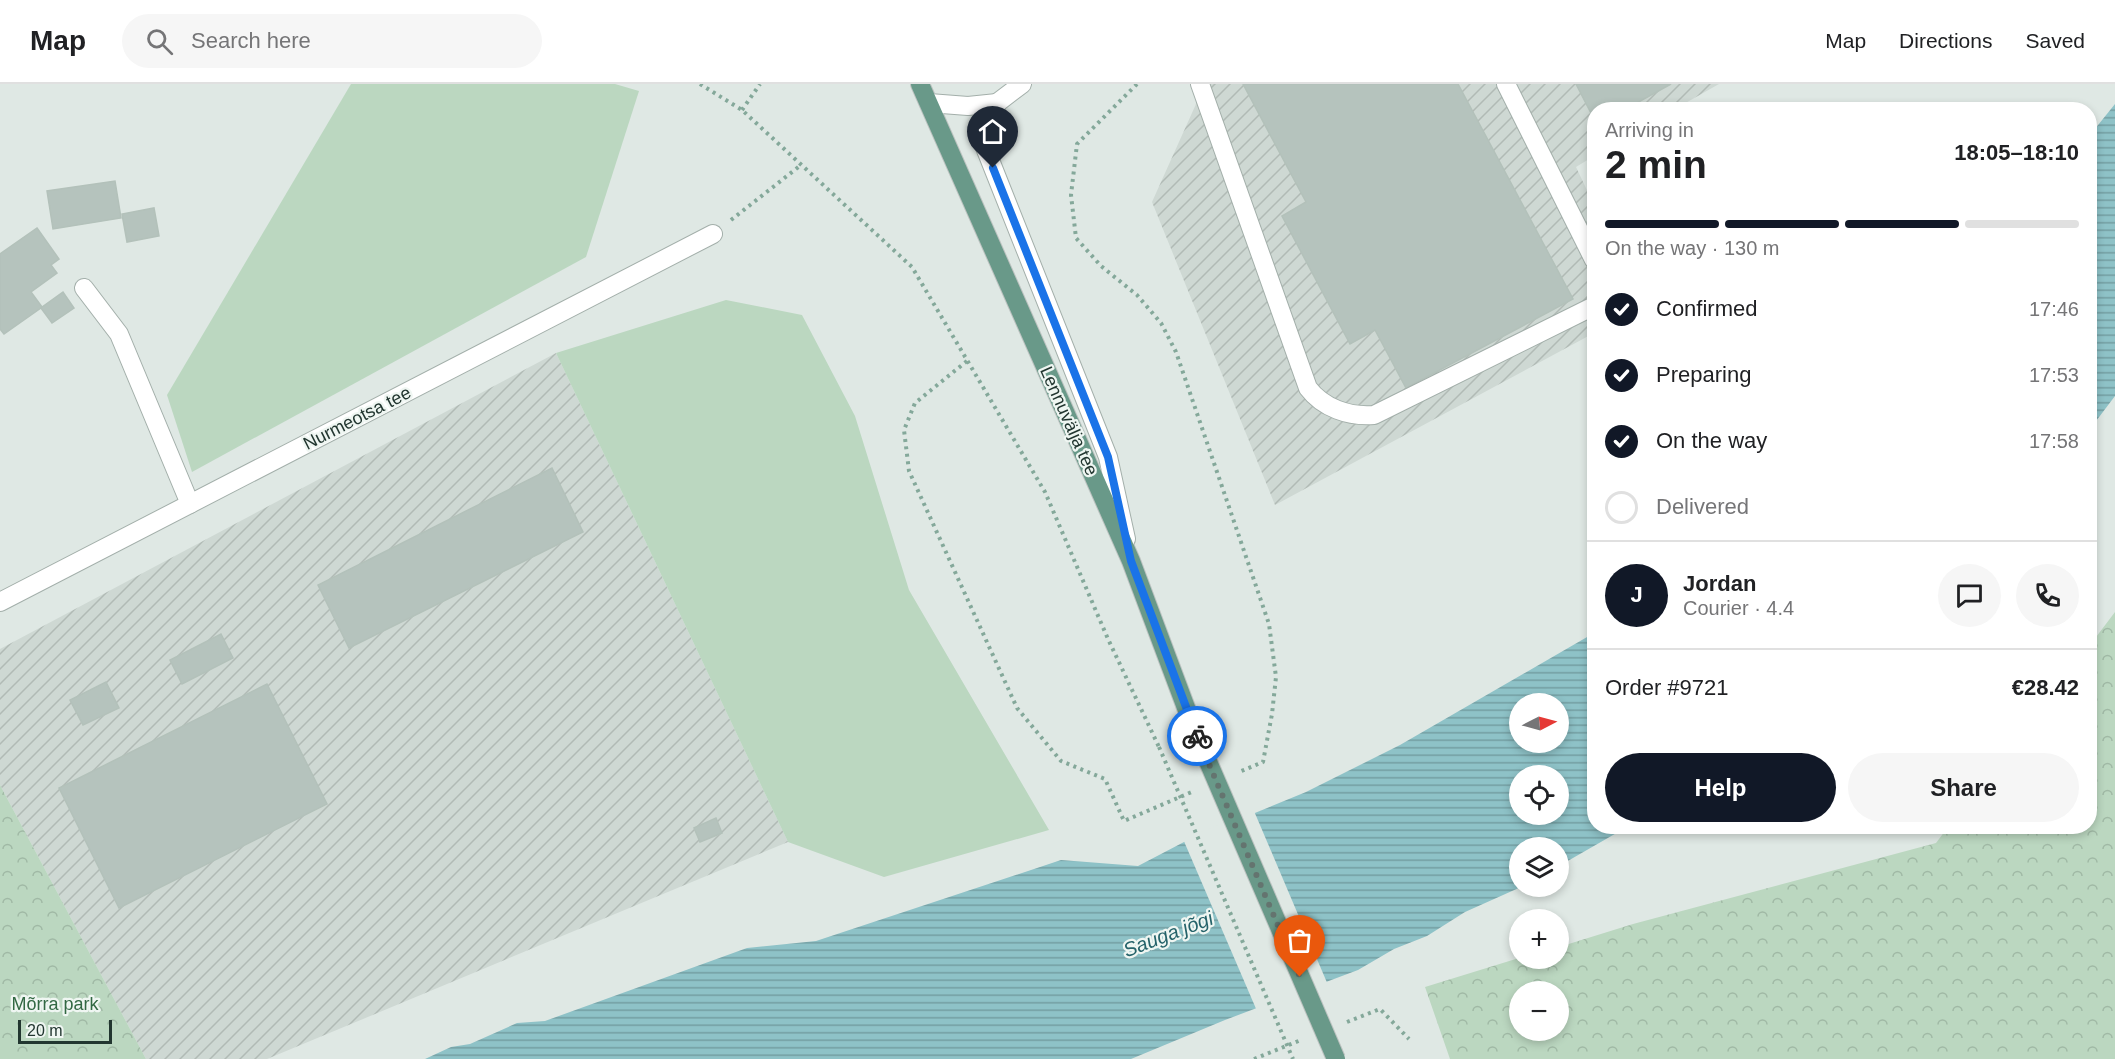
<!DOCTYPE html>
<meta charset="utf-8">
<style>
body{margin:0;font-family:Helvetica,sans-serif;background:#f6f6f6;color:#202124;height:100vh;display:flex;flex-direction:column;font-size:22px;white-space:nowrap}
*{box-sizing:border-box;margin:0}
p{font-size:20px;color:#757577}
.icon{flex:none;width:33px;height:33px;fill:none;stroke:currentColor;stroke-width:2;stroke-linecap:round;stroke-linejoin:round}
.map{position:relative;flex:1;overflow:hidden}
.drawer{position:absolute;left:1587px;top:18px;width:510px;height:732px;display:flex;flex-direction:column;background:#fff;border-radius:24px;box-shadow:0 3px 9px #0003}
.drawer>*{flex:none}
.needle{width:39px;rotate:84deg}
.fabs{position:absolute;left:1509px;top:609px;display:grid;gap:12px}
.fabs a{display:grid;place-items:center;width:60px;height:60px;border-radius:50%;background:#fff;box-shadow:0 3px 9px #0003;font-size:30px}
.scale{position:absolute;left:18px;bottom:15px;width:94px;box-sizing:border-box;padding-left:6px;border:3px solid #223630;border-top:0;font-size:16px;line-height:21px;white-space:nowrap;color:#223630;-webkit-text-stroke:4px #eff6f2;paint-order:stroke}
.pin{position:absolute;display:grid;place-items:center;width:51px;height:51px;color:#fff;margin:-62px -26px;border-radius:50% 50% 50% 0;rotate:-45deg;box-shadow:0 0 6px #0007}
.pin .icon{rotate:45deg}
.courier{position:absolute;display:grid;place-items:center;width:60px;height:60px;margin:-30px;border:4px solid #1a73e8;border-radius:50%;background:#fff;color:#222;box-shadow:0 2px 8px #0007}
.headline em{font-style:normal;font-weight:800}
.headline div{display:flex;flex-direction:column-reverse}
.headline{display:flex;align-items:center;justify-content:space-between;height:102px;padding:0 18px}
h1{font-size:39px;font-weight:800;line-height:45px}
.bar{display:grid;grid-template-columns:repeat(4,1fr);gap:9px 6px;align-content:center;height:72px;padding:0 18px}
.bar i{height:8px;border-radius:4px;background:#e0e0e0}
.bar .selected{background:#111827}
.bar p{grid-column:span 4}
.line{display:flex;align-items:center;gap:15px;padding:0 18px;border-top:2px solid #e0e0e0}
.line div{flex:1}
.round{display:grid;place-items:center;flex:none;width:63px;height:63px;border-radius:32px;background:#f6f6f6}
ol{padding:0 18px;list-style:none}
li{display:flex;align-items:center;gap:18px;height:66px}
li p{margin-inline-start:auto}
li .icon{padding:6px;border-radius:50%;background:#111827;color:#fff;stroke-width:4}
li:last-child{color:#757577}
li i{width:33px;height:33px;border:3px solid #e0e0e0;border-radius:50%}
.cta{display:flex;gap:12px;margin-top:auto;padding:12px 18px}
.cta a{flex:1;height:69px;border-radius:36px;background:#111827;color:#fff;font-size:24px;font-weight:800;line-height:69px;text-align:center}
.cta a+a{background:#f6f6f6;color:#202124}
header{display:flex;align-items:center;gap:36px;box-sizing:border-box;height:84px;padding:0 30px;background:#fff;border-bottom:2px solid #e0e0e0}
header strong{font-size:28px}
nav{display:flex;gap:33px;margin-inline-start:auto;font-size:21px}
.search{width:420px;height:54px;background:#f6f6f6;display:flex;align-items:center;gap:15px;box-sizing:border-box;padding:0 21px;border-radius:33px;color:#757577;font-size:22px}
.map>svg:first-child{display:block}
</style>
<header>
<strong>Map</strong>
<div class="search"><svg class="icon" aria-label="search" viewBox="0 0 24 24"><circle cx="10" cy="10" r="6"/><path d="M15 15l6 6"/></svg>Search here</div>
<nav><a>Map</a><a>Directions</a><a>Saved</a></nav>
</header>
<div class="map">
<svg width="2115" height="975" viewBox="0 0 2115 975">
<defs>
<pattern id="industrial-furrows" width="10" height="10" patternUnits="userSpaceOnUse" patternTransform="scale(1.5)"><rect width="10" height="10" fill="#ced8d3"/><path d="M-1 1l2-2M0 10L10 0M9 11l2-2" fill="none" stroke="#b1bab5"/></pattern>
<pattern id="forest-crowns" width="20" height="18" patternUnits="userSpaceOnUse" patternTransform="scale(1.5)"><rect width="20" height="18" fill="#bbd7c0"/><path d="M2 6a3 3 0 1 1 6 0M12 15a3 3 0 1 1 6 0" fill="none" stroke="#a0b9a5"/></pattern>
<pattern id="water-rules" width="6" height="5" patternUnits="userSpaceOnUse" patternTransform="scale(1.5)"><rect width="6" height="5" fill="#8ec2c7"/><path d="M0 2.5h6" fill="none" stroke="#749ea2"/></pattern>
</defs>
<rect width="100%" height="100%" fill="#dfe8e4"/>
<g fill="url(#industrial-furrows)">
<path d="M 1205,0 L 1719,0 L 1675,25 L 1594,26 L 1594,72 L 1576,83 L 1594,121 L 1594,249 L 1275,421 L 1152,118 Z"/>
<path d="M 556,269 L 788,758 L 267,975 L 146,975 L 0,701 L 0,565 Z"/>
</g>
<g fill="#bbd7c0">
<path d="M 351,0 L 615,0 L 639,7 L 586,173 L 192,388 L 167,311 Z"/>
<path d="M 726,216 L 802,231 L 855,332 L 909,506 L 1049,746 L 884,793 L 788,758 L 556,269 Z"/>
</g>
<g fill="url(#forest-crowns)" fill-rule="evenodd">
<path d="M 2115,528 L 2115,975 L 1450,975 L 1425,903 L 1519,874 L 1558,874 L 1559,863 L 1633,840 L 1936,759 L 1948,743 L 2090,742 L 2090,561 ZM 1520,908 L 1558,908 L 1558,946 L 1520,946 Z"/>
<path d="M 0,701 L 146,975 L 0,975 Z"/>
</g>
<g fill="url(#water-rules)" fill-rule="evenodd">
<path d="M 2115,20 L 2115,312 L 2090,345 L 2090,51 Z"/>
<path d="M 1594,549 L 1594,742 L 1627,743 L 1559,782 L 1558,764 L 1520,764 L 1520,802 L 1521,803 L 1465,828 L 1427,852 L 1394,865 L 1358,886 L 1225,936 L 1131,975 L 425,975 L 451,963 L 470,960 L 517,939 L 545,937 L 747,864 L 816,857 L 1061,776 L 1138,782 L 1184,758 L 1306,708 L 1400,661 ZM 1520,620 L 1558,620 L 1558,658 L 1520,658 ZM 1520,692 L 1558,692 L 1558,730 L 1520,730 Z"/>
</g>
<path fill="#dfe8e4" d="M 1254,727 L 1328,901 L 1257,927 L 1183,755 Z"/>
<g fill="#b5c3bd" stroke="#b3c1ba" stroke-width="1.5">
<path d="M 1243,0 L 1458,0 L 1573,215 L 1406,304 L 1375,246 L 1350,260 L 1282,132 L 1306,118 Z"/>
<path d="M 1576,0 L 1671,0 L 1624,26 L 1594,26 L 1594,35 Z"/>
<path d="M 115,97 L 121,134 L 53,145 L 47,107 Z"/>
<path d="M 154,124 L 159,152 L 127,158 L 122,130 Z"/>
<path d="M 37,144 L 59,175 L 51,181 L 57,189 L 31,208 L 42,223 L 63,208 L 74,224 L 52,239 L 41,224 L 4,250 L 0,245 L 0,170 Z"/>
<path d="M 552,384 L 583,448 L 349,564 L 318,501 Z"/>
<path d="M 221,550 L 233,574 L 182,600 L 170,576 Z"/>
<path d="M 106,598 L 119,624 L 83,641 L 70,616 Z"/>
<path d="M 267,600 L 327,720 L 119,824 L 59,704 Z"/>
<path d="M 716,734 L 722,749 L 700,758 L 694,744 Z"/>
</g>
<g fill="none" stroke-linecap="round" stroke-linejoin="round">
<defs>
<g id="minor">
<path d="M 1022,0 L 997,19 L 984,61 L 1108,373 L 1126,455"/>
<path d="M 1200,0 L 1308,304 C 1323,324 1349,333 1374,331 L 1594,222"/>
<path d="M 1506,0 L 1594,176"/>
<path d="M 929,19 L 968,22 L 997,19"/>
<path d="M 84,204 L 119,250 L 190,420"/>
<path d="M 0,518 L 713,150"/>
</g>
<path id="major" d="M 920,0 L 1131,477 L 1194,645"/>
</defs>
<use href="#minor" stroke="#a3afaa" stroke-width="20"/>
<use href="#major" stroke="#bdc3c1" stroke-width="20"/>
<g stroke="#84a89a" stroke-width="4" stroke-dasharray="3 4.5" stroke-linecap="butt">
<path d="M 700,0 L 742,26 L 912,183 L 1045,408 L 1108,555 L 1159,663"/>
<path d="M 1137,0 L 1077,60 L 1071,111 L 1076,154 L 1101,182 L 1137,211 L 1161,239 L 1176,268 L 1269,540 L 1276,593 L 1272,630 L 1263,678 L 1239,688"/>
<path d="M 742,26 L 760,0"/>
<path d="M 731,136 L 801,81"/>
<path d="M 967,277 L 915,319 L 904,346 L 909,387 L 1017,624 L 1061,677 L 1105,695 L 1124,737 L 1194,707"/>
<path d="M 1347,938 L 1380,925 L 1409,955"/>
<path d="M 1254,975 L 1301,956"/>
</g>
<use href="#minor" stroke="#fff" stroke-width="18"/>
<use href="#major" stroke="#699989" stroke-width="18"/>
<defs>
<path id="major-bridge" d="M 1194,645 L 1336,975"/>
</defs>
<use href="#major-bridge" stroke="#bdc3c1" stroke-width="20" stroke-linecap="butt"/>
<path stroke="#84a89a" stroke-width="4" stroke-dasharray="3 4.5" stroke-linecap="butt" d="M 1159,663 L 1293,975"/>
<use href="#major-bridge" stroke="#699989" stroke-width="18"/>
</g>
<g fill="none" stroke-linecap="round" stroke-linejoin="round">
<path stroke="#64746f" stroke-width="6" stroke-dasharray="0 10.8" d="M 1197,652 L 1300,893"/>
<path stroke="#1a73e8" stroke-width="8" d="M 993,84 L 1108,373 L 1131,477 L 1197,652"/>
</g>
<g text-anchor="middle" stroke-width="4.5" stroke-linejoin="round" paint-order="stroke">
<g font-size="18" fill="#223630" stroke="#eff6f2">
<text transform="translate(357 334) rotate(-27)" y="6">Nurmeotsa tee</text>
<text transform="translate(1069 337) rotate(66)" y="6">Lennuvälja tee</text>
</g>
<g font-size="18" fill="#326843" stroke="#eff6f2">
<text x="55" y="926">Mõrra park</text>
</g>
<g font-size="20" font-style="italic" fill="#25636a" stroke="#eff6f2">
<text transform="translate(1168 850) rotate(-21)" y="7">Sauga jõgi</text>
</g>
</g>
</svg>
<div class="fabs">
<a><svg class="needle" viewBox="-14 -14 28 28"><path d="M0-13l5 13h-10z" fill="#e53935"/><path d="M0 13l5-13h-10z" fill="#757577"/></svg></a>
<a><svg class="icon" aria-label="locate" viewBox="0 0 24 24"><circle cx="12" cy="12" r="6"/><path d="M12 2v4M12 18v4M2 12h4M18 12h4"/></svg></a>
<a><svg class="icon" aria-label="layers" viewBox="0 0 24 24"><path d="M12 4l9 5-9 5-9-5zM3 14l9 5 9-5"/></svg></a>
<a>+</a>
<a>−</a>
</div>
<div class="scale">20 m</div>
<div class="pin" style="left:1300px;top:893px;background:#ea580c"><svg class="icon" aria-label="bag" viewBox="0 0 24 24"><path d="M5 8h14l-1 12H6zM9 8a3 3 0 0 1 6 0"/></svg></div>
<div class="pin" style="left:993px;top:84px;background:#1f2937"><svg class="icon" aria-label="home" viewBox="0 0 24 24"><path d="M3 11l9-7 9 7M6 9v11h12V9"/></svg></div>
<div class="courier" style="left:1197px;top:652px"><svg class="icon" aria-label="bike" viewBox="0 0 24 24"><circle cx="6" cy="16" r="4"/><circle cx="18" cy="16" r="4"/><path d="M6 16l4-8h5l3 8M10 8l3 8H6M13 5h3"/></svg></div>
<section class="drawer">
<div class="headline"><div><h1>2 min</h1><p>Arriving in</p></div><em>18:05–18:10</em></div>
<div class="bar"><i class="selected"></i><i class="selected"></i><i class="selected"></i><i></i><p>On the way · 130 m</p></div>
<ol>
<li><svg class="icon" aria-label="check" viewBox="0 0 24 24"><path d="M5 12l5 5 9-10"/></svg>Confirmed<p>17:46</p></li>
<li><svg class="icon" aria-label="check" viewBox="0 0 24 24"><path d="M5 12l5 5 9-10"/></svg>Preparing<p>17:53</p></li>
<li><svg class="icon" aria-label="check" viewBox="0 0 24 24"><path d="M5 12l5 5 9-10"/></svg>On the way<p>17:58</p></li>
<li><i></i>Delivered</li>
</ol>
<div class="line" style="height:108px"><b class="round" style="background:#111827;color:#fff">J</b><div><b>Jordan</b><p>Courier · 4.4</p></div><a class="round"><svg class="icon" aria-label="chat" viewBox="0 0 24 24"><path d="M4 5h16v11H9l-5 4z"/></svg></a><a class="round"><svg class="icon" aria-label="phone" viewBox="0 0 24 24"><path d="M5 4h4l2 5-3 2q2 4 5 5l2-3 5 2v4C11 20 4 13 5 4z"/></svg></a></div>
<div class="line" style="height:78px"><div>Order #9721</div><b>€28.42</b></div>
<div class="cta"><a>Help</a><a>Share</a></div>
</section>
</div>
